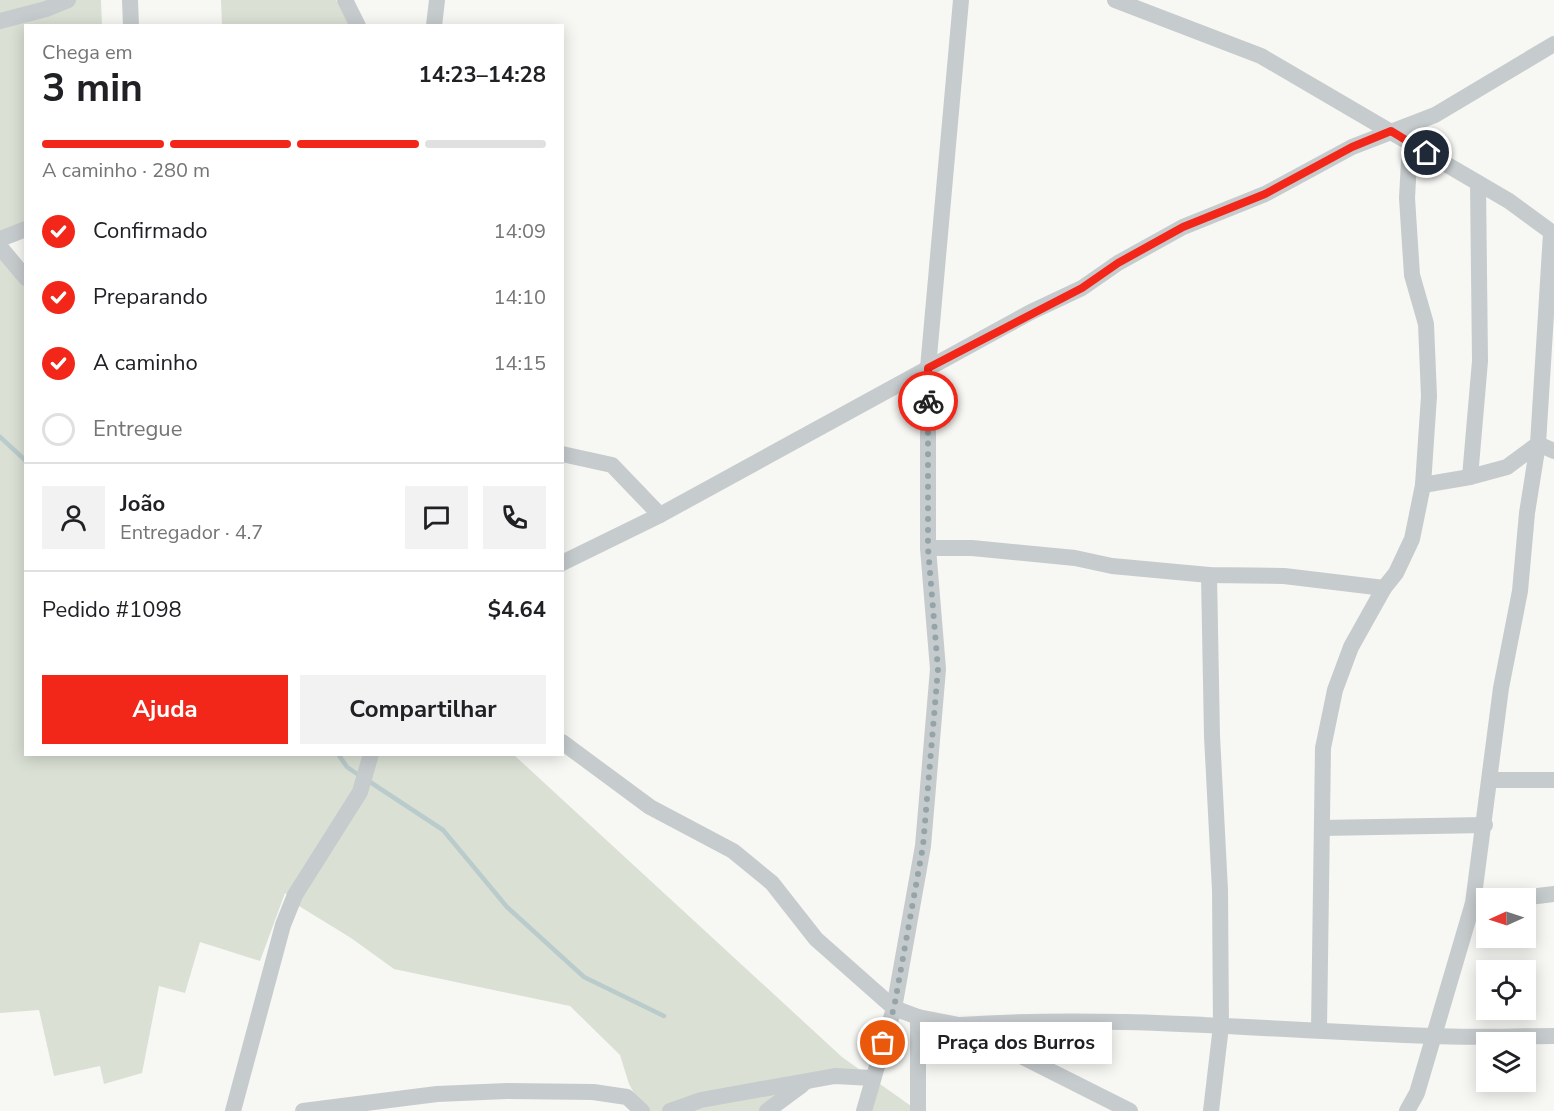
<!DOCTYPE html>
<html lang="pt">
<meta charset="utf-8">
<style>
body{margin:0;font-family:"Nunito Sans",sans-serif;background:#f2f2f2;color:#202124;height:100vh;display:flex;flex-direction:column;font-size:22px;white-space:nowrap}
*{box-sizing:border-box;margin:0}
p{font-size:20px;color:#757577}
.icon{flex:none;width:33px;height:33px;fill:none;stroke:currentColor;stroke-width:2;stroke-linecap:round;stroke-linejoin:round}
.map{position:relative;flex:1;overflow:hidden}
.sheet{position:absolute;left:24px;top:24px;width:540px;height:732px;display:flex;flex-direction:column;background:#fff;border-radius:0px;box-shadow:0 3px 15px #0003}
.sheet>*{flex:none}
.needle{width:39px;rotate:267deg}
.tools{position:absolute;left:1476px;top:888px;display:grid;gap:12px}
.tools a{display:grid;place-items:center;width:60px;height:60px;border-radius:0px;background:#fff;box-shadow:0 3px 15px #0003;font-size:30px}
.pin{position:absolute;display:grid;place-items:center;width:51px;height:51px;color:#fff;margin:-26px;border:3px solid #fff;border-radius:50%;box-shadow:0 2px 6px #0007}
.courier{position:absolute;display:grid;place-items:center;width:60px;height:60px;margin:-30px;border:4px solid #f22719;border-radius:50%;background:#fff;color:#222;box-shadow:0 2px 8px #0007}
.bubble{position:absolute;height:42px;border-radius:0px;background:#fff;box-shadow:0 3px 15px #0003;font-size:20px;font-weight:700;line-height:42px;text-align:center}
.overview em{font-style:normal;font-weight:700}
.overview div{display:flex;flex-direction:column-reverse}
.overview{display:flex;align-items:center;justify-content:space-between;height:102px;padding:0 18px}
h1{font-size:39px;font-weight:700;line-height:45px}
.bar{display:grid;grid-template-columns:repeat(4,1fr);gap:9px 6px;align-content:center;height:72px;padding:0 18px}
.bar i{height:8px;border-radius:4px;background:#e0e0e0}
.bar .active{background:#f22719}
.bar p{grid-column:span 4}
.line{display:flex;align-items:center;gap:15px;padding:0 18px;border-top:2px solid #e0e0e0}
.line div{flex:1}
.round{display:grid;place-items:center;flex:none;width:63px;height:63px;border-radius:0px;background:#f2f2f2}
ol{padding:0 18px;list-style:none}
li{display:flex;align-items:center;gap:18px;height:66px}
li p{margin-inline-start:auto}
li .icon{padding:6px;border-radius:50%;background:#f22719;color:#fff;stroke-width:4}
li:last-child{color:#757577}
li i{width:33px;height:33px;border:3px solid #e0e0e0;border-radius:50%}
.cta{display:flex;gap:12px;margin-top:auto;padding:12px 18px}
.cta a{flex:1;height:69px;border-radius:0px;background:#f22719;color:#fff;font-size:24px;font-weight:700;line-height:69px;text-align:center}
.cta a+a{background:#f2f2f2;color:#202124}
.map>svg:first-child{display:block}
</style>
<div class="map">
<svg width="1554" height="1111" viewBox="0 0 1554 1111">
<rect width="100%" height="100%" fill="#f7f7f4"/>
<g fill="#dae0d4">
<path d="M 0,0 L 101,0 L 102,25 L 26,26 L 25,229 L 0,239 Z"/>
<path d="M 221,0 L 336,0 L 352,25 L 222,25 Z"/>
<path d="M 0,247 L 25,278 L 26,754 L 514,755 L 842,1057 L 918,1111 L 864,1111 L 872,1078 L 835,1076 L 767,1111 L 644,1111 L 629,1084 L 620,1055 L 570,1006 L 394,969 L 351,938 L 299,906 L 285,893 L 260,961 L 200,942 L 185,993 L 159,986 L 142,1073 L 104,1084 L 100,1066 L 54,1076 L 39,1010 L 0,1013 Z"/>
</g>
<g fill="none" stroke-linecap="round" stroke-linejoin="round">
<g stroke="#bacbcc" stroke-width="4.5">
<path d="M 0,437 L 26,461"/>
<path d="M 338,754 L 347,767 L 360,776"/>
<path d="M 367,780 L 443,830 L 507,907 L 584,977 L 664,1016"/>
</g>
<g stroke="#c6cbcd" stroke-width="16">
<path d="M 130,0 L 131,26"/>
<path d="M 345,0 L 358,26"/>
<path d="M 1115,0 L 1261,56 L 1509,201 L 1554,234"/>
<path d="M 0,21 L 46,9 L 68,0"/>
<path d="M 434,26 L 437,0"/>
<path d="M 0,239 L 26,229"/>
<path d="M 0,247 L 26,278"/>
<path d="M 562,454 L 612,465 L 660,515"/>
<path d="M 1470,477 L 1480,361 L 1478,183"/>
<path d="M 1423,485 L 1470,477 L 1507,467 L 1538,444 L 1554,451"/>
<path d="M 928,548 L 972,548 L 1075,558 L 1112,566 L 1209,575 L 1284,576 L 1384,588"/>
<path d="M 562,563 L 660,515 L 1031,312 L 1082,288 L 1118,263 L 1183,227 L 1265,194 L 1352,147 L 1435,115 L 1554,44"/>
<path d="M 1209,575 L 1212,736 L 1220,890 L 1221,1026 L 1211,1111"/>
<path d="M 562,742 L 650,807 L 733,851 L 772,883 L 816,939 L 894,1008 L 918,1017 L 959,1025 L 1130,1111"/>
<path d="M 1491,780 L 1554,780"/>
<path d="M 1322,828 L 1485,825"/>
<path d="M 1521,898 L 1554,894"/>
<path d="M 960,1025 C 1117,1014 1274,1031 1431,1036 C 1472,1038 1513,1036 1554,1036"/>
<path d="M 1319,1030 L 1323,748 L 1335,690 L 1351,647 L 1384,588 L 1396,573 L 1412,539 L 1423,485 L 1429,396 L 1426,324 L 1412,275 L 1407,198 L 1410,143"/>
<path d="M 233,1111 L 283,925 L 295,895 L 360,792 L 371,754"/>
<path d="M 303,1111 L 437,1094 L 507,1091 L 593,1092 L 627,1097 L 642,1111"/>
<path d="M 670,1111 L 701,1100 L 835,1076 L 872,1078"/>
<path d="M 767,1111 L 802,1085"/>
<path d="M 864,1111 L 894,1008 L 923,846 L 938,669 L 928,548 L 928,368 L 961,0"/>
<path d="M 918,1111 L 918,1017"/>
<path d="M 1407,1111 L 1417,1093 L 1473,903 L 1501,688 L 1520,591 L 1527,513 L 1538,444 L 1551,233"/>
</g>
</g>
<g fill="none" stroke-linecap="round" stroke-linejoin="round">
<path stroke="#95a4a9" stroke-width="6" stroke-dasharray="0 10.8" d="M 883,1043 L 894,1008 L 923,846 L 938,669 L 928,548 L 928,401"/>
<path stroke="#f22719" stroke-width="8" d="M 928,401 L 928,368 L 1082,288 L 1118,263 L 1183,227 L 1265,194 L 1352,147 L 1391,131 L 1427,153"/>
</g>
</svg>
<div class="tools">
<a><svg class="needle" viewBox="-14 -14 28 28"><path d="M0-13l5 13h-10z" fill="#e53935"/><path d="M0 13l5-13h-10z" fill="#757577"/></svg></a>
<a><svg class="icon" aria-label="locate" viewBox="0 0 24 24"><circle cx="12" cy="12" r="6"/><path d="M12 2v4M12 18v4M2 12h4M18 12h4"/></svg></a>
<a><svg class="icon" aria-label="layers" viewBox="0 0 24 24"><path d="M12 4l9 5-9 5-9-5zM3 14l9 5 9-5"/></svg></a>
</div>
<div class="pin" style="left:883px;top:1043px;background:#ea580c"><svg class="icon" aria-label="bag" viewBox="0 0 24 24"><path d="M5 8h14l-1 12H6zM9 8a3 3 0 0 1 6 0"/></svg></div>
<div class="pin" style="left:1427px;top:153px;background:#1f2937"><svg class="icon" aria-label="home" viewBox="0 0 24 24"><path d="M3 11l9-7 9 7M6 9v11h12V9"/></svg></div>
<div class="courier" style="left:928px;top:401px"><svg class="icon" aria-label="bike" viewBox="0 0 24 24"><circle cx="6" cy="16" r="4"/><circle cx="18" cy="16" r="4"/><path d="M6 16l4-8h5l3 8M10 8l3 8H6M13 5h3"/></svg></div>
<div class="bubble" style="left:920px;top:1022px;width:192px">Praça dos Burros</div>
<section class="sheet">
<div class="overview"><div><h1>3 min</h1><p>Chega em</p></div><em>14:23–14:28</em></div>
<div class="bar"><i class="active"></i><i class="active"></i><i class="active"></i><i></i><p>A caminho · 280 m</p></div>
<ol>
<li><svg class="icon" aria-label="check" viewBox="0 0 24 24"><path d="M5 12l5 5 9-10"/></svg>Confirmado<p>14:09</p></li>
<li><svg class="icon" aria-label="check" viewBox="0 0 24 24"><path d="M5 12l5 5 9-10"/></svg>Preparando<p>14:10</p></li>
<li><svg class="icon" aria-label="check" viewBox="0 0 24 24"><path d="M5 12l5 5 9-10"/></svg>A caminho<p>14:15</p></li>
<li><i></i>Entregue</li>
</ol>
<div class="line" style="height:108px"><a class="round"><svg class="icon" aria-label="person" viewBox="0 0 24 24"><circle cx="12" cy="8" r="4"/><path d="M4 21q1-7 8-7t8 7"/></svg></a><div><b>João</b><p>Entregador · 4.7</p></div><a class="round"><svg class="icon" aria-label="chat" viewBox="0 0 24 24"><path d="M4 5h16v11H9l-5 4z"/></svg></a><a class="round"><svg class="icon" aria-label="phone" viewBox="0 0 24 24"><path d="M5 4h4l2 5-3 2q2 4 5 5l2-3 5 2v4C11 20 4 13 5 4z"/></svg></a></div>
<div class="line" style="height:78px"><div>Pedido #1098</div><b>$4.64</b></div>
<div class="cta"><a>Ajuda</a><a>Compartilhar</a></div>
</section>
</div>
